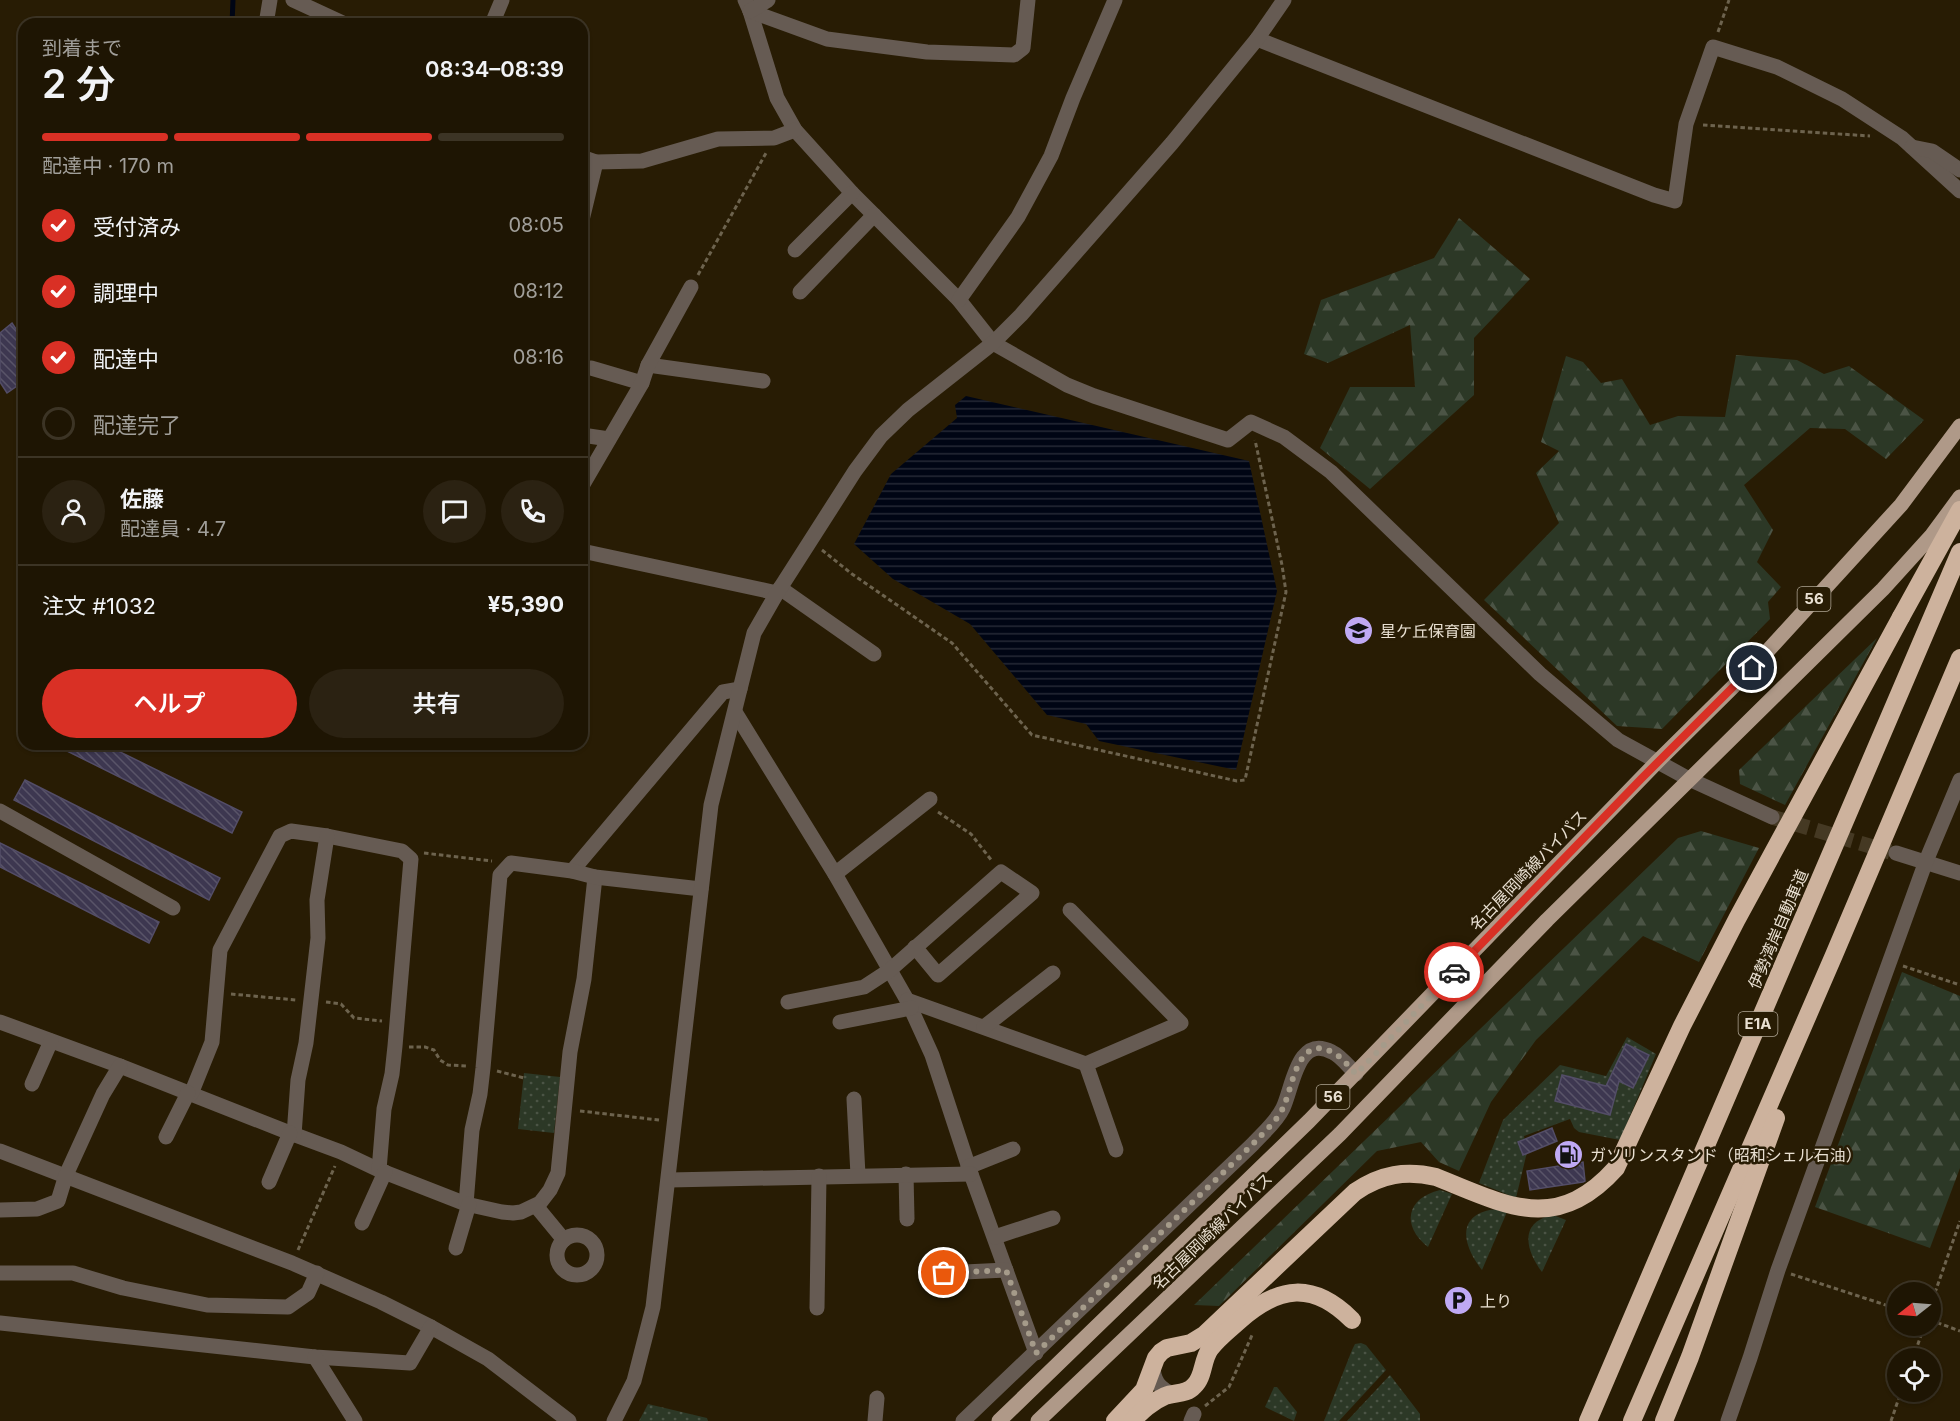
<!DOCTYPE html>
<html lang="ja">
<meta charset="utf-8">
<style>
body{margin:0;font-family:Inter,"Noto Sans JP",sans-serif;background:#2b2212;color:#f1f3f6;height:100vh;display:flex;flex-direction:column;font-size:22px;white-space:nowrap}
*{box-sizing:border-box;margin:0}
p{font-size:20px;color:#a19f9a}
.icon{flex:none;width:33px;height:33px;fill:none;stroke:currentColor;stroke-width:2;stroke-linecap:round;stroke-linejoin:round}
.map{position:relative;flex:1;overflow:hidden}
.details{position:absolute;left:18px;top:18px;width:570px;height:732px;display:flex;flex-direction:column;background:#1e1503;border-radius:18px;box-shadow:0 2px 4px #0004,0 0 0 2px #3c3425}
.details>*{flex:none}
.needle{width:39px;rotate:253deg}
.fabs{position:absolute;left:1887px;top:1282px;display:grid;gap:12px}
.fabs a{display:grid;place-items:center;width:54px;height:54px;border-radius:50%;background:#1e1503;box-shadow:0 2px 4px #0004,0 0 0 2px #3c3425;font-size:30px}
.pin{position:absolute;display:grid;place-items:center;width:51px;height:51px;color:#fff;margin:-26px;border:3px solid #fff;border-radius:50%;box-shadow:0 2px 6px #0007}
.courier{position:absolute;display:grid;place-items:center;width:60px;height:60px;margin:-30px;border:4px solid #d93025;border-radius:50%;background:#fff;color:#222;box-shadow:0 2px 8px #0007}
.summary em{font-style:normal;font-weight:600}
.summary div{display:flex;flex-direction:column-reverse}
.summary{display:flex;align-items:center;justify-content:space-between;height:102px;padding:0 24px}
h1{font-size:39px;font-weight:600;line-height:45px}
.bar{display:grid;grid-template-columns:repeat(4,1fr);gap:9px 6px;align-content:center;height:72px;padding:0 24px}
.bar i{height:8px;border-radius:4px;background:#3c3425}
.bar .active{background:#d93025}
.bar p{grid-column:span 4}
.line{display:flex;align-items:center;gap:15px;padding:0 24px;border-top:2px solid #3c3425}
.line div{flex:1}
.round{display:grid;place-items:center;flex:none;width:63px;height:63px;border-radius:32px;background:#2b2212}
ol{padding:0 24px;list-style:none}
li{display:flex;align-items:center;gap:18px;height:66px}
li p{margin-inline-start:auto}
li .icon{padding:6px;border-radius:50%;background:#d93025;color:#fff;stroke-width:4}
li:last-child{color:#a19f9a}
li i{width:33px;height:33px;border:3px solid #3c3425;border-radius:50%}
.button{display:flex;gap:12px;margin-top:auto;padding:12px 24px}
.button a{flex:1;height:69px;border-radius:36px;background:#d93025;color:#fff;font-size:24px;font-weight:600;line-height:69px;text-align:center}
.button a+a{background:#2b2212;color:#f1f3f6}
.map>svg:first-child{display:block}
</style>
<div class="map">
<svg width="1960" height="1421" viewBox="0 0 1960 1421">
<defs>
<pattern id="grass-dots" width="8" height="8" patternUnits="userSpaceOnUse" patternTransform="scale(1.5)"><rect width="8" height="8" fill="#2c3826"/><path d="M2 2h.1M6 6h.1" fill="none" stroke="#4b5445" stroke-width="1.8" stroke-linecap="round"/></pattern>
<pattern id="forest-firs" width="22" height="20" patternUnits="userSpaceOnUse" patternTransform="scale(1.5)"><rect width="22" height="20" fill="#2c3826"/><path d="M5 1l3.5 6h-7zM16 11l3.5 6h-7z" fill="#4b5445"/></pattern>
<pattern id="water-rules" width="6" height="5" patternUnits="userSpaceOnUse" patternTransform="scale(1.5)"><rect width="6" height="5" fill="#000514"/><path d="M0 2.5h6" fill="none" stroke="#252935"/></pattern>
<pattern id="building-back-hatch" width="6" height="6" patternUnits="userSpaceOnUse" patternTransform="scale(1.5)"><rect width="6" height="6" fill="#3d3750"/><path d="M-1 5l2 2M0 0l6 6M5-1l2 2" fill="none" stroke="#595468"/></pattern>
</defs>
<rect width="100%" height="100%" fill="#281c04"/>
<g fill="url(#grass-dots)">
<path d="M 1627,1037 L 1656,1054 L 1620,1140 L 1579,1132 L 1574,1128 L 1570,1119 L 1524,1136 L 1527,1152 L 1516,1198 L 1479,1183 L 1503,1120 L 1560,1065 L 1606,1076 Z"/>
<path d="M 524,1073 L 560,1077 L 554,1133 L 518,1129 Z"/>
<path d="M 1440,1190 L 1452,1194 L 1428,1247 C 1401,1226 1406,1198 1440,1190 Z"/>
<path d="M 1497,1209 L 1507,1212 L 1482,1270 C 1462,1245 1455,1213 1497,1209 Z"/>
<path d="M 1553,1215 L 1566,1220 L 1542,1272 C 1526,1251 1518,1222 1553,1215 Z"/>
<path d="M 1361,1343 L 1366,1345 L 1386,1370 L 1339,1421 L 1324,1421 L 1352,1350 L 1355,1344 Z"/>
<path d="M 1390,1375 L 1420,1414 L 1420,1421 L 1347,1421 Z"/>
<path d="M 1274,1387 L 1277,1387 L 1297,1412 L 1294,1421 L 1265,1407 Z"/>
<path d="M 648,1404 L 707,1418 L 708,1421 L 639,1421 Z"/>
</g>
<g fill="url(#forest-firs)">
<path d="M 1459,218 L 1530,279 L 1474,338 L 1474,395 L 1370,489 L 1320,448 L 1350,387 L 1415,387 L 1410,325 L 1328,363 L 1304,354 L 1321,300 L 1434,258 Z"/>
<path d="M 1736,355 L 1797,360 L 1824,374 L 1849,366 L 1924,420 L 1886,459 L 1845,429 L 1810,428 L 1744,485 L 1773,530 L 1757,562 L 1781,587 L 1768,602 L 1770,619 L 1662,729 L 1617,726 L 1484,600 L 1559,523 L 1536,473 L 1559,451 L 1541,442 L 1566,356 L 1583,362 L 1601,383 L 1622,379 L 1650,425 L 1678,416 L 1725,417 Z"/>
<path d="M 1877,638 L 1785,805 L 1740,784 L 1739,770 Z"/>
<path d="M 1701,831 L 1759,848 L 1699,962 L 1643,936 L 1536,1040 L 1491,1102 L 1459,1171 L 1439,1162 L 1421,1142 L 1377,1151 L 1219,1306 L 1194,1305 L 1678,838 Z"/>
<path d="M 1902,972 L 1960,996 L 1960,1168 L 1930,1248 L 1815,1207 Z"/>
</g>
<path fill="url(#water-rules)" d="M 966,396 L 1249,461 L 1277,591 L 1236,770 L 1099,741 L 1086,724 L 1047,715 L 970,624 L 893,579 L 854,544 L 891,474 L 957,418 L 955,405 Z"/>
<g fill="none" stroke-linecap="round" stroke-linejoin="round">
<path stroke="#000514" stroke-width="5" d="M 232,24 L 233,0"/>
</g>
<g fill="url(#building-back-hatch)" stroke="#534d67" stroke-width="1.5">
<path d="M 12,323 L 24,341 L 24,381 L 7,393 L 0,382 L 0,333 Z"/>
<path d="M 53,744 L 104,744 L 242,812 L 232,833 Z"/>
<path d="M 25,780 L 220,878 L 209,900 L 14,800 Z"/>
<path d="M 0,843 L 159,922 L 149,943 L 0,867 Z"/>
<path d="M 1626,1044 L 1649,1055 L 1633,1088 L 1619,1081 L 1610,1115 L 1555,1101 L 1562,1075 L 1606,1086 Z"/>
<path d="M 1552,1128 L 1557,1141 L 1523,1155 L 1518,1142 Z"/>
<path d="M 1583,1162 L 1585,1181 L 1583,1182 L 1530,1190 L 1527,1171 Z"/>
</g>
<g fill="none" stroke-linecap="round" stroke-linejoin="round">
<path stroke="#453923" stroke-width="15" stroke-dasharray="15 8" stroke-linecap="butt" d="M 1772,817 L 1890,852"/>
<g stroke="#6d634e" stroke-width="3" stroke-dasharray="4.5 3" stroke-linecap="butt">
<path d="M 1718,32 L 1729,0"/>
<path d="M 1703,125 L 1870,136"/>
<path d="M 698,275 L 766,153"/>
<path d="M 822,550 L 852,574 L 952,643 L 1032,735 L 1237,781 L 1245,780 L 1286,592 L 1282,565 L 1255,440"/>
<path d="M 938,812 L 971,834 L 992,861"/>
<path d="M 424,853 L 492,861"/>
<path d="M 1903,966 L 1960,985"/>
<path d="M 231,994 L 296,1000"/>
<path d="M 326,1002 L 341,1004 L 354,1018 L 382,1021"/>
<path d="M 409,1047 L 425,1047 L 434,1050 L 440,1060 L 448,1065 L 467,1066"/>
<path d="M 497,1071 L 524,1078"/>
<path d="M 580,1111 L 659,1120"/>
<path d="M 298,1250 L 335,1166"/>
<path d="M 1791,1274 L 1898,1309"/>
<path d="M 1930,1307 L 1960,1221"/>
<path d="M 1930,1320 L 1960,1331"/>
<path d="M 1913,1359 L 1924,1326"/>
<path d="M 1205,1406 L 1229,1387 L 1253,1333"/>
<path d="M 1891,1421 L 1901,1392"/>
</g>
<g stroke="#665b53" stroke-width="15">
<path d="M 293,0 L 345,24"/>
<path d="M 745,0 L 750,11 L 777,98 L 795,130 L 852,193 L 959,300 L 993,343 L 1067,385 L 1094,396 L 1228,440 L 1251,422 L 1284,437 L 1331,472 L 1540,674 L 1618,740 L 1689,779 L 1772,817"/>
<path d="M 750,11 L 827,39 L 927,52 L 1014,55 L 1023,48 L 1028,0"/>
<path d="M 750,11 L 768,0"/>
<path d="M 266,24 L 270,0"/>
<path d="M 492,24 L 502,0"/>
<path d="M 1257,39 L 1654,195 L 1675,201 L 1686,124 L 1713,47 L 1777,67 L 1842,99 L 1902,138 L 1960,191"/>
<path d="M 1912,147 L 1932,151 L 1960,170"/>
<path d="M 582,157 L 596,162 L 642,161 L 718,139 L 774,138 L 795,130"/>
<path d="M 582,220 L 596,162"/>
<path d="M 795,250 L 852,193"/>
<path d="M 800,292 L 874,215"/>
<path d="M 959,300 L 1018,217 L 1051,156 L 1073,98 L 1115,0"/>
<path d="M 648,365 L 763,381"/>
<path d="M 591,368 L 642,383"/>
<path d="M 582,435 L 609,439"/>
<path d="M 582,486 L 642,383 L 648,365 L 691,287"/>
<path d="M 582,551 L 777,593"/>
<path d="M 780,588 L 874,654"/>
<path d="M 735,712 L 835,874 L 907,1000 L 932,1055 L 971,1174 L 1036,1353"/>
<path d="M 0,811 L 173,908"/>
<path d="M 1896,853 L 1960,873"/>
<path d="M 572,871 L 723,692 L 740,689"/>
<path d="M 835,874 L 930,799"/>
<path d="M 907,1000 L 1086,1064 L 1181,1023 L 1070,910"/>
<path d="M 788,1002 L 864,987 L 890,970 L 1001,872 L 1032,893 L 938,975 L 915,947"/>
<path d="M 0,1022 L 120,1066 L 290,1133 L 341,1152 L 379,1170 L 466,1204 L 502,1212 L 513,1213 L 521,1212 L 540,1203 L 550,1190 L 558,1173 L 570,1052 L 584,979 L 595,877"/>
<path d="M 840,1022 L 911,1008"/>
<path d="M 984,1027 L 1053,973"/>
<path d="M 1086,1064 L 1116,1150"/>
<path d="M 32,1084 L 51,1041"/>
<path d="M 191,1094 L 212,1042 L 220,950 L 280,836 L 291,831 L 327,836 L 402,851 L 411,859 L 395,1046 L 392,1074 L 384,1109 L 379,1170"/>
<path d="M 854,1099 L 858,1175"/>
<path d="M 294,1135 L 298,1080 L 306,1043 L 318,938 L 317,900 L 327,836"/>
<path d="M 166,1137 L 188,1093"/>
<path d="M 0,1151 L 292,1263 L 381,1302 L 431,1327 L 488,1359 L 569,1421"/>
<path d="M 968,1167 L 1013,1149"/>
<path d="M 906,1174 L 907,1219"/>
<path d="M 669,1180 L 971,1174"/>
<path d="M 269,1182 L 290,1133"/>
<path d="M 466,1204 L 472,1130 L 480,1094 L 483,1068 L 500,875 L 511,863 L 572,871 L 595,877 L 701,889"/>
<path d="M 536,1206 L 564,1240"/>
<path d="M 0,1210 L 37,1209 L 58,1201 L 66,1175 L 103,1094 L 120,1066"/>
<path d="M 362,1223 L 385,1172"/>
<circle cx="577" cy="1255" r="20"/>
<path d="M 995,1237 L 1053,1218"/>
<path d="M 456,1248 L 469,1204"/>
<path d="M 0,1273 L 73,1273 L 123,1288 L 207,1305 L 288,1307 L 308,1293 L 317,1273"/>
<path d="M 944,1273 L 1006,1270"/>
<path d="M 817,1308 L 819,1176"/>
<path d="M 0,1323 L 315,1357 L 410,1363 L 431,1327"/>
<path d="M 315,1357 L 355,1421"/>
<path d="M 1153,1365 C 1153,1380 1159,1389 1174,1394"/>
<path d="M 614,1421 L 634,1381 L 653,1307 L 711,805 L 754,633 L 777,593 L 855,471 L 881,436 L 908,410 L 993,343 L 1021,315 L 1172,143 L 1257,39 L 1284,0"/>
<path d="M 875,1421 L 877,1398"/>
<path d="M 963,1421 L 1253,1144 C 1263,1133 1277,1121 1283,1108 C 1293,1087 1297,1034 1332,1052 C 1341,1056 1349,1067 1356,1074"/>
<path d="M 1191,1421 L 1194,1414"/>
<path d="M 1728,1421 L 1750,1358 L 1778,1270 L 1926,861 L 1960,780"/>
</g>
<g stroke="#af9988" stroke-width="15">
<path d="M 999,1421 L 1309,1121 L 1657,762 L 1752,668 L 1901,505 L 1960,426"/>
<path d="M 1038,1421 L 1340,1134 L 1547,920 L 1883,589 L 1932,535 L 1960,497"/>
</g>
<g stroke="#cdb29d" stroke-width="18">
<path d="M 1115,1421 L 1144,1390 L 1156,1358 L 1161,1352 L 1167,1348 L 1191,1343 L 1204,1335 L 1355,1192 C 1381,1174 1406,1170 1436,1177 C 1506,1205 1556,1235 1616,1168 L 1682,1026 L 1737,919 L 1901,617"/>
<path d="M 1132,1421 C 1142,1411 1151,1402 1165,1396 C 1175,1392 1186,1395 1194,1386 C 1204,1377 1202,1360 1210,1349 C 1218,1338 1229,1330 1240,1320 C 1279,1286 1313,1281 1352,1320"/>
<path d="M 1588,1421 L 1960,552"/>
<path d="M 1632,1421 L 1834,955 L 1960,658"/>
<path d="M 1664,1421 L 1690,1357 L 1776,1118"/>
</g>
<path stroke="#cdb29d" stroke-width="18" d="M 1901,617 L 1960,510"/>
</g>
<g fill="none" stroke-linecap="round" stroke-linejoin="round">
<path stroke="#a59b8a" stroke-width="6" stroke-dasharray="0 10.8" d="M 944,1273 L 1006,1270 L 1036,1353 L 1253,1144 C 1263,1133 1277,1121 1283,1108 C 1293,1087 1297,1034 1332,1052 C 1341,1056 1349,1067 1356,1074 L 1454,972"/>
<path stroke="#d93025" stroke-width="8" d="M 1454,972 L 1641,779 L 1752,668"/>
</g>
<defs>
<symbol id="school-disc" viewBox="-11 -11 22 22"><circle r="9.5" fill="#bfa9f4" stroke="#281c04"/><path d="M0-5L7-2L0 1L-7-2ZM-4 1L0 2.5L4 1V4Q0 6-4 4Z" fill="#111"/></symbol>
<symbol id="fuel-disc" viewBox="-11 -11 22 22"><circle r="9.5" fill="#bfa9f4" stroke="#281c04"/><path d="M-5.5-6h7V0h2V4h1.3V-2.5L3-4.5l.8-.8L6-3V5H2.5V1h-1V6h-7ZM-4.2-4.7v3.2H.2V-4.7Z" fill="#111"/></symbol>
<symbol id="parking-disc" viewBox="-11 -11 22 22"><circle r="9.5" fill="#bfa9f4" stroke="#281c04"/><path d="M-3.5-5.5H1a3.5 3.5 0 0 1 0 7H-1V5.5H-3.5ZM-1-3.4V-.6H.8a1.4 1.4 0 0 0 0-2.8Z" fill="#111"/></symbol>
</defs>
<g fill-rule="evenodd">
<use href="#school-disc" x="1342" y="614" width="33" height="33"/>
<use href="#fuel-disc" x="1552" y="1138" width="33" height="33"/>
<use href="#parking-disc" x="1442" y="1284" width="33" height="33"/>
</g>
<g text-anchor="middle" stroke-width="5" stroke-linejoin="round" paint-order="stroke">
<g fill="#281c04" stroke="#afa594" stroke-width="1.5">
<rect x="1797.5" y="587" width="33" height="24" rx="4.5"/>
<rect x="1738.5" y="1012" width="39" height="24" rx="4.5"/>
<rect x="1316.5" y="1085" width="33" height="24" rx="4.5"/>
</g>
<g font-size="15" font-weight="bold" fill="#e9e0d2">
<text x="1814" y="604">56</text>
<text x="1758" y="1029">E1A</text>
<text x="1333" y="1102">56</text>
</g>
<g font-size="16" fill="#e9e0d2" stroke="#281c04" text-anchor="start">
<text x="1380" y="637">星ケ丘保育園</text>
<text x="1590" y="1161">ガソリンスタンド（昭和シェル石油）</text>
<text x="1480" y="1307">上り</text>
</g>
<g font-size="16" fill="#e9e0d2" stroke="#281c04">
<text transform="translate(1528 870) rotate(-46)" y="6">名古屋岡崎線バイパス</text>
<text transform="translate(1778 929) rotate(-67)" y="6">伊勢湾岸自動車道</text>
<text transform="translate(1212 1231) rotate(-44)" y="6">名古屋岡崎線バイパス</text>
</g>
</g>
</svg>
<div class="fabs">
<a><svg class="needle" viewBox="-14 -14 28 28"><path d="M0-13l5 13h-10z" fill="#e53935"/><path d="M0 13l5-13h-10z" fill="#a19f9a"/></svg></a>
<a><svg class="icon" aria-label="locate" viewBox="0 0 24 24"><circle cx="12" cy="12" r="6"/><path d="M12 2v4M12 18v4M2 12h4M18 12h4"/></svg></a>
</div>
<div class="pin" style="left:944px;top:1273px;background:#ea580c"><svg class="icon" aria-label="bag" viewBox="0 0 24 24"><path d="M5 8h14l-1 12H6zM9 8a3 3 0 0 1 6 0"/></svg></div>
<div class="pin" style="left:1752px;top:668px;background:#1f2937"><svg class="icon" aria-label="home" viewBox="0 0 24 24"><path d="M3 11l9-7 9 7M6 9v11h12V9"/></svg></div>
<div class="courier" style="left:1454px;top:972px"><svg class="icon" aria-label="car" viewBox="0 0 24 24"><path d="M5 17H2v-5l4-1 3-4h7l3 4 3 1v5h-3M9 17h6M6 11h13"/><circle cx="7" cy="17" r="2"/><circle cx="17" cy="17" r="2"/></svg></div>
<section class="details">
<div class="summary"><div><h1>2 分</h1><p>到着まで</p></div><em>08:34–08:39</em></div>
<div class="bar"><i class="active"></i><i class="active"></i><i class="active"></i><i></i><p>配達中 · 170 m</p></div>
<ol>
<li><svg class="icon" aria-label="check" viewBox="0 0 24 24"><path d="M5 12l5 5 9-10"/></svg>受付済み<p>08:05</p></li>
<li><svg class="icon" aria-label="check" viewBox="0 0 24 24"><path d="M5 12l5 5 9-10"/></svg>調理中<p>08:12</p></li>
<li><svg class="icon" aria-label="check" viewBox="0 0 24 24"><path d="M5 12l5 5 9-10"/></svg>配達中<p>08:16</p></li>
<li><i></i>配達完了</li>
</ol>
<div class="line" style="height:108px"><a class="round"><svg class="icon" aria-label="person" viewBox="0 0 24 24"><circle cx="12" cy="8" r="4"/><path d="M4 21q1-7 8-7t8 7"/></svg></a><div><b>佐藤</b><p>配達員 · 4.7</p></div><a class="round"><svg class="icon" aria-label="chat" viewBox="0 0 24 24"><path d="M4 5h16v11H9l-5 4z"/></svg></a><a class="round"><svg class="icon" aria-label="phone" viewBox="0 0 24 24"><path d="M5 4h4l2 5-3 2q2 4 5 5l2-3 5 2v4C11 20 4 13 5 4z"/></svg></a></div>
<div class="line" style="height:78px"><div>注文 #1032</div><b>¥5,390</b></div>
<div class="button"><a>ヘルプ</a><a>共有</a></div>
</section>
</div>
